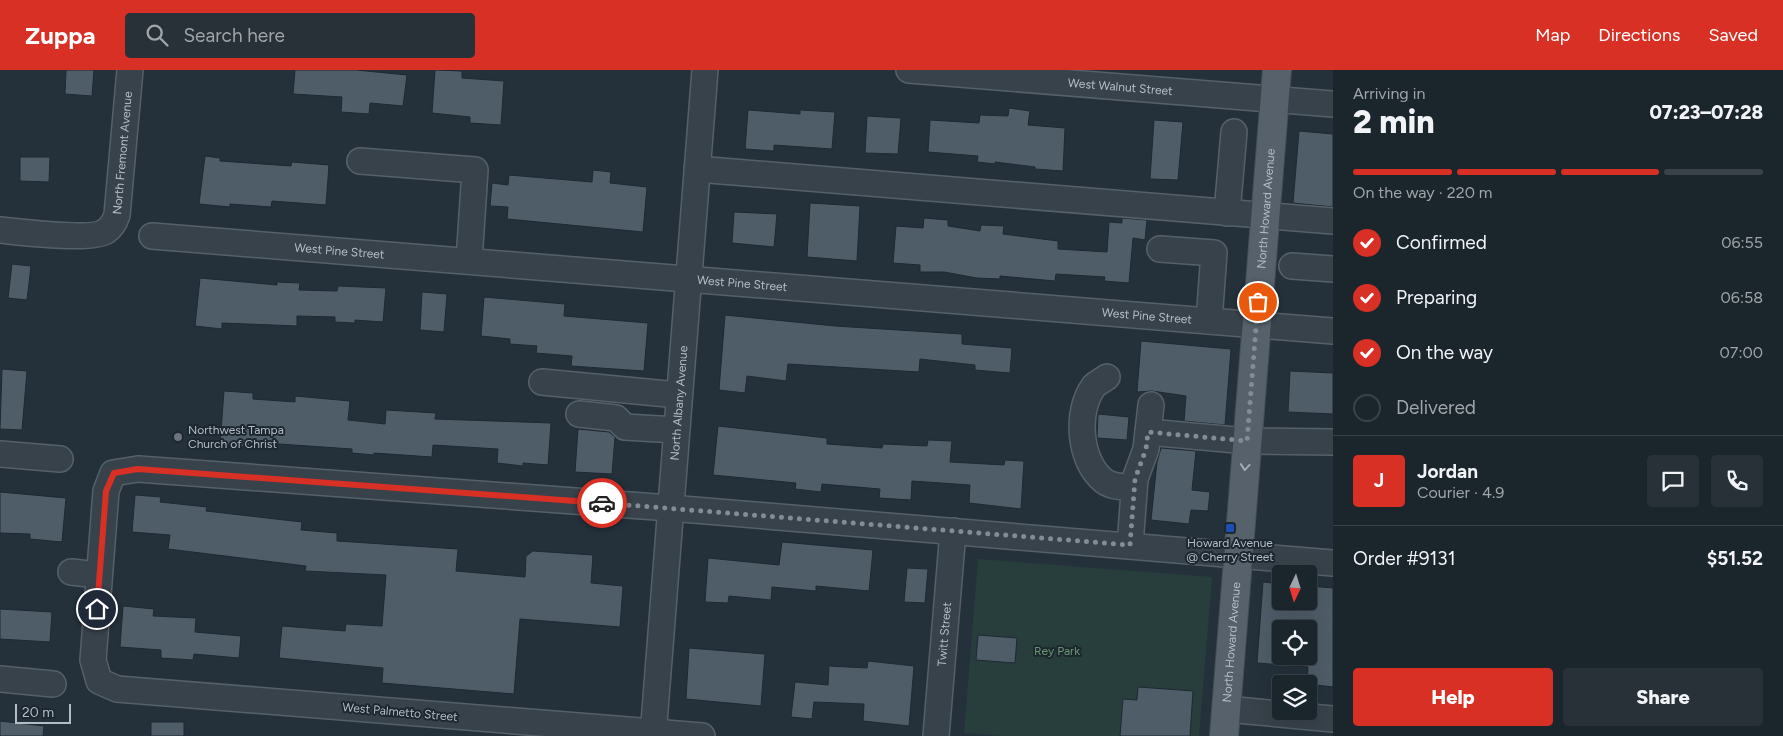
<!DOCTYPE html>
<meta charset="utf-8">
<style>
body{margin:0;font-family:Figtree,sans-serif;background:#283138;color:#f1f3f6;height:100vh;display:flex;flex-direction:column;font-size:19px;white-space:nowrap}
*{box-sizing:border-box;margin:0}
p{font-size:16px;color:#a0a5a9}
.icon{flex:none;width:28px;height:28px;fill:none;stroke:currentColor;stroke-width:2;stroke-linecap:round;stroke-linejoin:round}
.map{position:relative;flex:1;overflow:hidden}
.details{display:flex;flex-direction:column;background:#1b252c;width:450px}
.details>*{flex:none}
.needle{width:32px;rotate:184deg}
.controls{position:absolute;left:1272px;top:495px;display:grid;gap:10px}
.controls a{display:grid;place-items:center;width:45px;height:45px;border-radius:5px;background:#1b252c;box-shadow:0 5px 20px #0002,0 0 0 1px #394248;font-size:25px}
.scale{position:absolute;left:15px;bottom:12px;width:56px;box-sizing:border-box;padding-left:5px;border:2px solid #b3bdc7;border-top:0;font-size:14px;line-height:18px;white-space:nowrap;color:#b3bdc7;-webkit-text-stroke:4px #1d2730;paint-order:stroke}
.pin{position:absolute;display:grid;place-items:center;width:42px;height:42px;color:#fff;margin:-21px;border:2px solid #fff;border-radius:50%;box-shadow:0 1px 5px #0007}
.courier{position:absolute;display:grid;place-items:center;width:50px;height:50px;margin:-25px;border:4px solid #d93025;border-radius:50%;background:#fff;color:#222;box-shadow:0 1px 6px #0007}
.headline em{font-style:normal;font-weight:800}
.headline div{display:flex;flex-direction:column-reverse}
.headline{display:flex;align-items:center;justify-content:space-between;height:85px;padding:0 20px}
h1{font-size:32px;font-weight:800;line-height:38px}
.bar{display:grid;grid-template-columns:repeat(4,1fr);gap:8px 5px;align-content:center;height:60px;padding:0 20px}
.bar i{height:6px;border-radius:4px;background:#394248}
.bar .current{background:#d93025}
.bar p{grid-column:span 4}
.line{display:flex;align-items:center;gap:12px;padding:0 20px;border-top:1px solid #394248}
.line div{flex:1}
.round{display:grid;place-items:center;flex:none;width:52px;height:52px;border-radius:5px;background:#283138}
ol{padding:0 20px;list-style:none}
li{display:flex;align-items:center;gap:15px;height:55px}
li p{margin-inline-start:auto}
li .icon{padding:5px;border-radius:50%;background:#d93025;color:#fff;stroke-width:4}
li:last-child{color:#a0a5a9}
li i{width:28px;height:28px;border:2px solid #394248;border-radius:50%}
.button{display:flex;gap:10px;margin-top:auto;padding:10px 20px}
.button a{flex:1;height:58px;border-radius:5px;background:#d93025;color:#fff;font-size:20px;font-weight:800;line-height:58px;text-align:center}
.button a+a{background:#283138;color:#f1f3f6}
header{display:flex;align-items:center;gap:30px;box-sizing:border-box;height:70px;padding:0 25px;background:#d93025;color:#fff}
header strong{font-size:24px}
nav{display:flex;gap:28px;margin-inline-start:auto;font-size:18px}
.search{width:350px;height:45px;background:#283138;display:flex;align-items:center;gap:12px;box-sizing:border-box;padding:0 18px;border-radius:5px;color:#a0a5a9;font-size:19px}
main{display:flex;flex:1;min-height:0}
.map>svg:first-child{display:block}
</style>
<header>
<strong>Zuppa</strong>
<div class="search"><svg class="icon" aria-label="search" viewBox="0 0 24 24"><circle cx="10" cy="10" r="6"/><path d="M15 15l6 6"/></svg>Search here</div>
<nav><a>Map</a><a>Directions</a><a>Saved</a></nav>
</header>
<main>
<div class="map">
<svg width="1333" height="666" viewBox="0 0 1333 666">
<rect width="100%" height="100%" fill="#24313b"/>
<path fill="#273e3d" d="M 978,489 L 1212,507 L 1199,666 L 1000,666 L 964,663 Z"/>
<g fill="#4f5d69" stroke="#1f2932" fill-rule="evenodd">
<path d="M 66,0 L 94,0 L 92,26 L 65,24 Z"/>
<path d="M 295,0 L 356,0 L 407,5 L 403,36 L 370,33 L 369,44 L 341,42 L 342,27 L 293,24 Z"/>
<path d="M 435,0 L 462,1 L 462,8 L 504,11 L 501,55 L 470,53 L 470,47 L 432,43 Z"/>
<path d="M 1009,38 L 1030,41 L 1028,55 L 1065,58 L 1063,101 L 1035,99 L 1035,97 L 995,92 L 995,94 L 977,92 L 978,86 L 928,82 L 930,50 L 979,53 L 980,45 L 1008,46 Z"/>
<path d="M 748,40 L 800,44 L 800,40 L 835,42 L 832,79 L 774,75 L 774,81 L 745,79 Z"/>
<path d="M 867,46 L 901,48 L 898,84 L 865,83 Z"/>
<path d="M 1154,50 L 1183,52 L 1178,110 L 1150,109 Z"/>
<path d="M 1299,61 L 1333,64 L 1333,137 L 1293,133 Z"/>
<path d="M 205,86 L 220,88 L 220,91 L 291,96 L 292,92 L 329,95 L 326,135 L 272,131 L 271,137 L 230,134 L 230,137 L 199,134 Z"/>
<path d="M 20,87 L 50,87 L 49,112 L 20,111 Z"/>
<path d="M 593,100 L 611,102 L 610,113 L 647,117 L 643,162 L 507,149 L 508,137 L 490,136 L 492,113 L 508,115 L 509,105 L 592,112 Z"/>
<path d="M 810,133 L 860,136 L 857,191 L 807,187 Z"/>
<path d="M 734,142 L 777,144 L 774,177 L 732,173 Z"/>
<path d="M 924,148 L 948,150 L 948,156 L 980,161 L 981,155 L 1004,156 L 1003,164 L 1058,171 L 1058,179 L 1107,182 L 1109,152 L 1122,153 L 1122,148 L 1147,150 L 1145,170 L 1133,168 L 1129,213 L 1104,211 L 1105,207 L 1056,204 L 1055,211 L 1000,206 L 1000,209 L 977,208 L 944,202 L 920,202 L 920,195 L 893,193 L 896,156 L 923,158 Z"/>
<path d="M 12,194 L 31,196 L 27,230 L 8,228 Z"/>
<path d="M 200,208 L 277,215 L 277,212 L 300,213 L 299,220 L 337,221 L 338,216 L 386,218 L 383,252 L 355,250 L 355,253 L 335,252 L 335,247 L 297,246 L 297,256 L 222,253 L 222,259 L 195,256 Z"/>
<path d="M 422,222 L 447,224 L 444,262 L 420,260 Z"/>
<path d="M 484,227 L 565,234 L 564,246 L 648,253 L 644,301 L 571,296 L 572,286 L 536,283 L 537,276 L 510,274 L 510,269 L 481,266 Z"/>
<path d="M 725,245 L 835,256 L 962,264 L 962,274 L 1012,278 L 1010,303 L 975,300 L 975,295 L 920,289 L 919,302 L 788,294 L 786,311 L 747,306 L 745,323 L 719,320 Z"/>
<path d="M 1141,271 L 1231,279 L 1225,355 L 1184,351 L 1186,326 L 1152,321 L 1137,322 Z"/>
<path d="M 2,299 L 27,301 L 22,360 L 0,359 Z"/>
<path d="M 1290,301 L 1333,303 L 1333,344 L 1288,342 Z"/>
<path d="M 224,321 L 253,323 L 253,329 L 295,332 L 295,326 L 350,331 L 348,350 L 385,354 L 386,340 L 436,343 L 435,349 L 551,353 L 548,395 L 523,393 L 523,396 L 497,393 L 498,379 L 433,375 L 432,387 L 374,383 L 374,385 L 352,383 L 352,379 L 250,372 L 249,377 L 220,374 Z"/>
<path d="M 1098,344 L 1129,347 L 1127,370 L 1097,368 Z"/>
<path d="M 718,356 L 827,368 L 827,374 L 882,378 L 883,374 L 927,376 L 928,370 L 952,371 L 950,392 L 1004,395 L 1005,390 L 1024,391 L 1021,439 L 969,433 L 970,415 L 912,411 L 911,430 L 879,428 L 880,419 L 822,414 L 821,422 L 795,419 L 796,413 L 713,405 Z"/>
<path d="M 578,359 L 609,362 L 615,367 L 612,404 L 575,402 Z"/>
<path d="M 1161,378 L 1196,381 L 1192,420 L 1210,422 L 1208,441 L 1191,440 L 1189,454 L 1151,450 L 1157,392 Z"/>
<path d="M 0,422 L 66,428 L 62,472 L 30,469 L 30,464 L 0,463 Z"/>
<path d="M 135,425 L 161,427 L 160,432 L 207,437 L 206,441 L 302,452 L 301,460 L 337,463 L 337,471 L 458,479 L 456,501 L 525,507 L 526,486 L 533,481 L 593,485 L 591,513 L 623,516 L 620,557 L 520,549 L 514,624 L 382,613 L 383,598 L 279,588 L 282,556 L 345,561 L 346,554 L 382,556 L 386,505 L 305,501 L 306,496 L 168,479 L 170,465 L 132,462 Z"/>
<path d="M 782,472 L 873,480 L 869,521 L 816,516 L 816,521 L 772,517 L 771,530 L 729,526 L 728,533 L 705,532 L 708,488 L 779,495 Z"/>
<path d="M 907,498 L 928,499 L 925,533 L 904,532 Z"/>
<path d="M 1263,512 L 1281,514 L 1281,531 L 1309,531 L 1309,516 L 1333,518 L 1333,617 L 1307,614 L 1308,597 L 1257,593 ZM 1281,559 L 1309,559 L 1309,586 L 1281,586 Z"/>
<path d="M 123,536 L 154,539 L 153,546 L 196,548 L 195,562 L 241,566 L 239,588 L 194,584 L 193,590 L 161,588 L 161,580 L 120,577 Z"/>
<path d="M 0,539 L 52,542 L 50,572 L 0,569 Z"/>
<path d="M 978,565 L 1017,568 L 1015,593 L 976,590 Z"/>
<path d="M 689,578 L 765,584 L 761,636 L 686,629 Z"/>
<path d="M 868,591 L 914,596 L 909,656 L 863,651 L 864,634 L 814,632 L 812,649 L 791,647 L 795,612 L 828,615 L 829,596 L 867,598 Z"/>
<path d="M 1138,617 L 1193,621 L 1190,666 L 1120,666 L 1123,629 L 1137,630 Z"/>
<path d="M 0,651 L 44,656 L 43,666 L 0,666 Z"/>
<rect x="151" y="652" width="33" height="14"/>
</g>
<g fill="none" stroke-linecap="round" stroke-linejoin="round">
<defs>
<g id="minor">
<path id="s1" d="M 909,0 L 1333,34"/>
<path d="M 360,91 L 475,100 L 469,191"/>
<path d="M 697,99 L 1333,151"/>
<path d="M 1227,143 L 1234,62"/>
<path id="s2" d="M 0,160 C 20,162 93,171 106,161 C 112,157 115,151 117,145 L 130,0"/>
<path id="s3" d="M 152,166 L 1333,261"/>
<path d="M 1160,179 L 1214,183 L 1209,251"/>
<path d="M 1292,196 L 1333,199"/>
<path d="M 1107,307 C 1103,310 1097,313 1094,316 C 1075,341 1079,392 1104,411 C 1112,417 1124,417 1134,418"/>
<path d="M 542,312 L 678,325"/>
<path d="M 579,344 L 616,348 L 625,357 L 676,360"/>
<path d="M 1148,362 L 1247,371 L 1333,372"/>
<path d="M 0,384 L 60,389"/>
<path d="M 1130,475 L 1135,409 L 1146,379 L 1151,335"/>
<path d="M 71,502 L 99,505"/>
<path d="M 0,609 L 53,614"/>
<path d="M 1226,639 L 1333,649"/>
<path id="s4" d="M 653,666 L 705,0"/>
<path d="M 702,666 L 117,619 L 99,611 L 93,590 L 106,421 L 113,403 L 138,399 L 670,438 L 1333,493"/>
<path id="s5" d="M 936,666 L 953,461"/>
</g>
<g id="major">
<path id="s6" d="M 1224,666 L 1277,0"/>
</g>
</defs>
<use href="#minor" stroke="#566069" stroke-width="28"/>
<use href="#major" stroke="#444e57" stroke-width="30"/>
<use href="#minor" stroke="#38424b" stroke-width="25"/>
<use href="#major" stroke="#56616b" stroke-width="28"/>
</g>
<defs><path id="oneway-chevron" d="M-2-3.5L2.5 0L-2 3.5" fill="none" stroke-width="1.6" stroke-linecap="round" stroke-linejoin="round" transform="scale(1.25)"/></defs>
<use stroke="#a0abb5" href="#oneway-chevron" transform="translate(1245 397) rotate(95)"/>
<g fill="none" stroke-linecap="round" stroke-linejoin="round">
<path stroke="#818c96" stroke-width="5" stroke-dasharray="0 9" d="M 602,433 L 1130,475 L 1135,409 L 1146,379 L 1148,362 L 1247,371 L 1258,232"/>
<path stroke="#d93025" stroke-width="6" d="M 97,539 L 106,421 L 114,403 L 138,399 L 602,433"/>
</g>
<circle fill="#6b7280" stroke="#1d2730" stroke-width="2" cx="178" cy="367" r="5"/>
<rect fill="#1a4fb4" stroke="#1d2730" stroke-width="2" x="1225" y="453" width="10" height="10" rx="2.5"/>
<g text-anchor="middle" stroke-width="4" stroke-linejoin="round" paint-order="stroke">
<g font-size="12" fill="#b3bdc7" stroke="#1d2730">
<text dy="4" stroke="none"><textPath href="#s1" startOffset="212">West Walnut Street</textPath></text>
<text dy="4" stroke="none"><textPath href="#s2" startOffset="189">North Fremont Avenue</textPath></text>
<text dy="4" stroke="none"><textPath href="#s6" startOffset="529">North Howard Avenue</textPath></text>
<text dy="4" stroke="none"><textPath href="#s3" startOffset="188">West Pine Street</textPath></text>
<text dy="4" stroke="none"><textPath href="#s3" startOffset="592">West Pine Street</textPath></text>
<text dy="4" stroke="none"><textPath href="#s3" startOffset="998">West Pine Street</textPath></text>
<text dy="4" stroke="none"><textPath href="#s4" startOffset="334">North Albany Avenue</textPath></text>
<text dy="4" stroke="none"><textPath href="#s5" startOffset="102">Twitt Street</textPath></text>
<text dy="4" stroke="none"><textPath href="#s6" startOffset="94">North Howard Avenue</textPath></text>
<text transform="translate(400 642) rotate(5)" y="4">West Palmetto Street</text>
</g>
<g font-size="12" fill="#b3bdc7" stroke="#1d2730" text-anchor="start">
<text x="188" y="364">Northwest Tampa<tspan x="188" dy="14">Church of Christ</tspan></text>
<text x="1230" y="477" text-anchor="middle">Howard Avenue<tspan x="1230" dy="14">@ Cherry Street</tspan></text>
</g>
<g font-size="12" fill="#6b9770" stroke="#1d2730">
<text x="1057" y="585">Rey Park</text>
</g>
</g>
</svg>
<div class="controls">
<a><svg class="needle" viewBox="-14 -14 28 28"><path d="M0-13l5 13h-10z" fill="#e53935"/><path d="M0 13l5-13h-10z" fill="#a0a5a9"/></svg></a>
<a><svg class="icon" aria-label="locate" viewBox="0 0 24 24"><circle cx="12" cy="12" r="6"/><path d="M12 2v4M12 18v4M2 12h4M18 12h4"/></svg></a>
<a><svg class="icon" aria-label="layers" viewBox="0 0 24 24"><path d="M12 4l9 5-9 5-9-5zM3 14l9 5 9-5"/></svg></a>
</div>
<div class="scale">20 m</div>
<div class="pin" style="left:1258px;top:232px;background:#ea580c"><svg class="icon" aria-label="bag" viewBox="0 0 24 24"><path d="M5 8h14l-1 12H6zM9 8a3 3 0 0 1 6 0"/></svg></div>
<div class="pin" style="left:97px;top:539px;background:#1f2937"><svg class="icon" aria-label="home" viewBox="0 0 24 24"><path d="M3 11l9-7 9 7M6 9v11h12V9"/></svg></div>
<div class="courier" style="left:602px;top:433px"><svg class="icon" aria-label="car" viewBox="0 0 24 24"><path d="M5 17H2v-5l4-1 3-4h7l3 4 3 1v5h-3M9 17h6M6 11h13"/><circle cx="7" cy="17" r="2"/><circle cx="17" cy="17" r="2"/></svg></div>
</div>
<section class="details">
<div class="headline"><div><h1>2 min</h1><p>Arriving in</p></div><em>07:23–07:28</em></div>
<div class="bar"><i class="current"></i><i class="current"></i><i class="current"></i><i></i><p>On the way · 220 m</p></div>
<ol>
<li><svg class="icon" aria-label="check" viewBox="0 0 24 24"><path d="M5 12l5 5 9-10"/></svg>Confirmed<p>06:55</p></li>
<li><svg class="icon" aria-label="check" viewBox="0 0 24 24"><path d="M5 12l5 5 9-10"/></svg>Preparing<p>06:58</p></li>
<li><svg class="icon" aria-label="check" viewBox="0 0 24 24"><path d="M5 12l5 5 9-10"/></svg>On the way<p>07:00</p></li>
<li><i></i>Delivered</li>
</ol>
<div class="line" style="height:90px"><b class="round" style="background:#d93025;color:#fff">J</b><div><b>Jordan</b><p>Courier · 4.9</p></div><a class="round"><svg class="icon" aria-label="chat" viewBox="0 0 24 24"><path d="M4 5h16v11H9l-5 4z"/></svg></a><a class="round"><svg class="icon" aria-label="phone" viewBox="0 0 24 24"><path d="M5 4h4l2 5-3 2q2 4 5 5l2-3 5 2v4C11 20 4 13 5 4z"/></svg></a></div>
<div class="line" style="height:65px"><div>Order #9131</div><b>$51.52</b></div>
<div class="button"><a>Help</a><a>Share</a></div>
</section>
</main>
